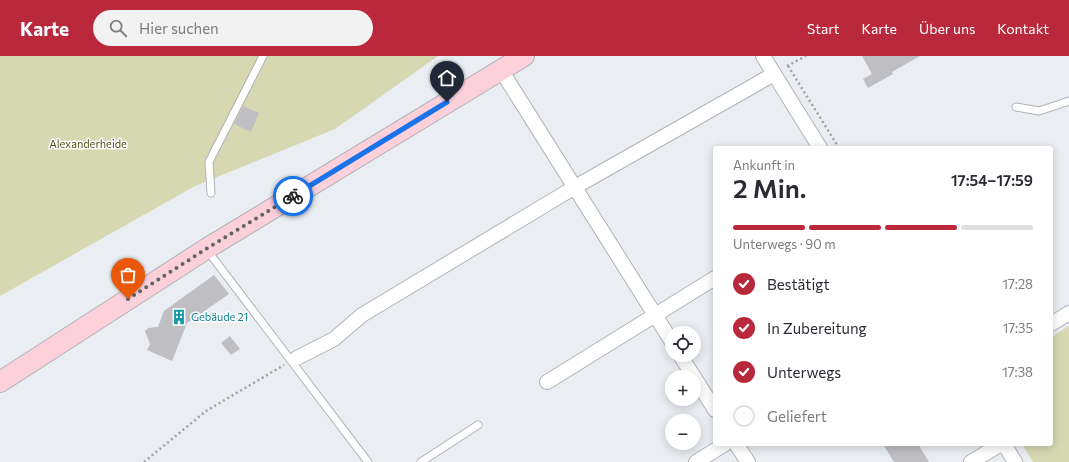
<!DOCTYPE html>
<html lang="de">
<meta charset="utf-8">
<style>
body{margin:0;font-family:Commissioner,sans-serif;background:#f2f2f3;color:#2b2b33;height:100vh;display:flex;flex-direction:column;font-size:15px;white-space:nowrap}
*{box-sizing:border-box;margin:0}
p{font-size:13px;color:#7c7c81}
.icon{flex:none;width:22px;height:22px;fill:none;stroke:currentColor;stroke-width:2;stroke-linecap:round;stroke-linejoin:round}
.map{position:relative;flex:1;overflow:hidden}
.sheet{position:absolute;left:713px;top:90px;width:340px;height:300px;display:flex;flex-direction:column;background:#fff;border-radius:4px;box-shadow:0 2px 10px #0003}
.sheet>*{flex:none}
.tools{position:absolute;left:665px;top:270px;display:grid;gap:8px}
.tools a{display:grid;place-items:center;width:36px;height:36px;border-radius:50%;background:#fff;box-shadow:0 2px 10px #0003;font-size:20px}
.pin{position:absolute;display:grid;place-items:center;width:34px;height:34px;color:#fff;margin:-41px -17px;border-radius:50% 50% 50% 0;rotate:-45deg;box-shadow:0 0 4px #0007}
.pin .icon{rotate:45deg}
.courier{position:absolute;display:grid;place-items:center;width:40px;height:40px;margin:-20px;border:3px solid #1a73e8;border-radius:50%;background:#fff;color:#222;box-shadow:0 1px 5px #0007}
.headline em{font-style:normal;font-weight:600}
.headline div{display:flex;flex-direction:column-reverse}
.headline{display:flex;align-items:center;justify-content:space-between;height:68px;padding:0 20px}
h1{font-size:26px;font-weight:600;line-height:30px}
.bar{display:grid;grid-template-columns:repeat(4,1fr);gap:6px 4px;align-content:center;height:48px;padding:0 20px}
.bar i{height:5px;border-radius:3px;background:#e1e1e2}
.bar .selected{background:#b9283b}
.bar p{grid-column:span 4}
ol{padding:0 20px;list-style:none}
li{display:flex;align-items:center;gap:12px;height:44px}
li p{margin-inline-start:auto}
li .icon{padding:4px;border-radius:50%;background:#b9283b;color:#fff;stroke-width:4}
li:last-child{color:#7c7c81}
li i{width:22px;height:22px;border:2px solid #e1e1e2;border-radius:50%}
header{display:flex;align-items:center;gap:24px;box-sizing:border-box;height:56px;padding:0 20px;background:#b9283b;color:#fff}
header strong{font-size:19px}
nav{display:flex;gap:22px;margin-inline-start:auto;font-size:14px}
.search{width:280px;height:36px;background:#f2f2f3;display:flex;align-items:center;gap:10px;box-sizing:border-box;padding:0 14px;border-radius:22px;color:#7c7c81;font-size:15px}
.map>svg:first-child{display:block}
</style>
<header>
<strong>Karte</strong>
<div class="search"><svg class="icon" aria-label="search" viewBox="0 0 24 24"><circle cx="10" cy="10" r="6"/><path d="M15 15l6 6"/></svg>Hier suchen</div>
<nav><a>Start</a><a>Karte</a><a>Über uns</a><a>Kontakt</a></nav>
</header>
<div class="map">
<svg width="1069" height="406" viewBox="0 0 1069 406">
<rect width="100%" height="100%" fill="#eaeef2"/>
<g fill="#d6d8b1">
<path d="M 0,0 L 438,0 L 335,73 L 195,130 L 0,240 Z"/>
<path d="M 1069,270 L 1069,406 L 1033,406 L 1022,388 L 1051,388 L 1051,281 Z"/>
</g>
<g fill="#bfbec3">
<path d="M 862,0 L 920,0 L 892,16 L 893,18 L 868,32 L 863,23 L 872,18 Z"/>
<path d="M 243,50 L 259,57 L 251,76 L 234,68 Z"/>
<path d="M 214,219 L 229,238 L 187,267 L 172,305 L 147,294 L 150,288 L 145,275 L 148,272 L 158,271 L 164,255 Z"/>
<path d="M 230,280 L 240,293 L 231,299 L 221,287 Z"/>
<path d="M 883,388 L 918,388 L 929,406 L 894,406 Z"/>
</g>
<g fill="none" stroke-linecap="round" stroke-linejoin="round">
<defs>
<g id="lane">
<path d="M 1016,51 L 1039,55 L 1069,45"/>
<path d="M 211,137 L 209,106 L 263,0"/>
<path d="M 207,194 L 368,406"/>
<path d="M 421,406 L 478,369"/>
</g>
<g id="street">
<path d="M 763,0 L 820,92"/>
<path d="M 501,14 L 672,286"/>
<path d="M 1051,268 L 1069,257"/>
<path d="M 680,299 L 715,354"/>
<path d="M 297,302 L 334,283 L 362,259 L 575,131 L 774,18"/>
<path d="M 547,326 L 715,222"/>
<path d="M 736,388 L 748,406"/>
<path d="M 1004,388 L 1015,406"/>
<path d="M 696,406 L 725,388"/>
<path d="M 971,406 L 1001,388"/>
</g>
<path id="secondary" d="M 0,326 L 206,193 L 524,0"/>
</defs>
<use href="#lane" stroke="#afb2b6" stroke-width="9"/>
<use href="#street" stroke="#afb2b6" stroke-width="16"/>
<use href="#secondary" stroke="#afb2b6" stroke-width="22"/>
<g stroke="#9ea1a4" stroke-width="2.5" stroke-dasharray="2 3" stroke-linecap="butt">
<path d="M 787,10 L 806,0"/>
<path d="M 788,10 L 839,92"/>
<path d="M 144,406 L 206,355 L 284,309"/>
</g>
<use href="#lane" stroke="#fff" stroke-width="7"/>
<use href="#street" stroke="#fff" stroke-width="14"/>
<use href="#secondary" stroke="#fbd0db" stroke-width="20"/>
</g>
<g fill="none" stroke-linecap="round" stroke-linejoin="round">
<path stroke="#626567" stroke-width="4" stroke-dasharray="0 7.2" d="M 128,243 L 206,193 L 293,140"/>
<path stroke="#1a73e8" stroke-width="5" d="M 293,140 L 447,46"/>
</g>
<defs>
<symbol id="building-bare" viewBox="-9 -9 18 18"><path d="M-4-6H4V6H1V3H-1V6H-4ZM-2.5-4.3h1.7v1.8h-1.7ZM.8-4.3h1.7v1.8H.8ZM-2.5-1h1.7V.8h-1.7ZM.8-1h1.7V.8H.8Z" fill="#0f9aa8" stroke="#fff" stroke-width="2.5" paint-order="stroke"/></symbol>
</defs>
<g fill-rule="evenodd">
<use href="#building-bare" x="168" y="250" width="22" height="22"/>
</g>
<g text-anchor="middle" stroke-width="3" stroke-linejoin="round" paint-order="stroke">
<g font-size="11" fill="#4f5013" stroke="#fff">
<text x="88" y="92">Alexanderheide</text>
</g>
<g font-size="11" fill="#0d838f" stroke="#fff" text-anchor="start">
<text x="191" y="265">Gebäude 21</text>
</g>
</g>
</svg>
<div class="tools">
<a><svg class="icon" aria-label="locate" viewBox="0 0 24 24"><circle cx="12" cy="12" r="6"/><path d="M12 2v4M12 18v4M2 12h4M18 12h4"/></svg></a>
<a>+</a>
<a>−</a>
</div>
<div class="pin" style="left:128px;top:243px;background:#ea580c"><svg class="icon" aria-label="bag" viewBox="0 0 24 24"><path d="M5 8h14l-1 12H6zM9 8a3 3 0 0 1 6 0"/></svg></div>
<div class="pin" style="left:447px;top:46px;background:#1f2937"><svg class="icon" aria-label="home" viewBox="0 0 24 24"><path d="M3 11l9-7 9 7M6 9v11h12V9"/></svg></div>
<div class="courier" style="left:293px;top:140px"><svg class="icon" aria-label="bike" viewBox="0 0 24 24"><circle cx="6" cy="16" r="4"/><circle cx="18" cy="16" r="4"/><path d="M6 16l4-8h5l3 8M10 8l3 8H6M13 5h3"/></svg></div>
<section class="sheet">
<div class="headline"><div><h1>2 Min.</h1><p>Ankunft in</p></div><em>17:54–17:59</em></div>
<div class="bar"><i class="selected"></i><i class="selected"></i><i class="selected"></i><i></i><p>Unterwegs · 90 m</p></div>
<ol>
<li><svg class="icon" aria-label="check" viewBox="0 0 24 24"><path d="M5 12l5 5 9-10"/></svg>Bestätigt<p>17:28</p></li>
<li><svg class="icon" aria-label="check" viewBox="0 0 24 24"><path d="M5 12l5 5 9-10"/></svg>In Zubereitung<p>17:35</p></li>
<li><svg class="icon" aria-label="check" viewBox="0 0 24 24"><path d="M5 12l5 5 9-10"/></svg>Unterwegs<p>17:38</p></li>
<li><i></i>Geliefert</li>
</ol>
</section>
</div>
